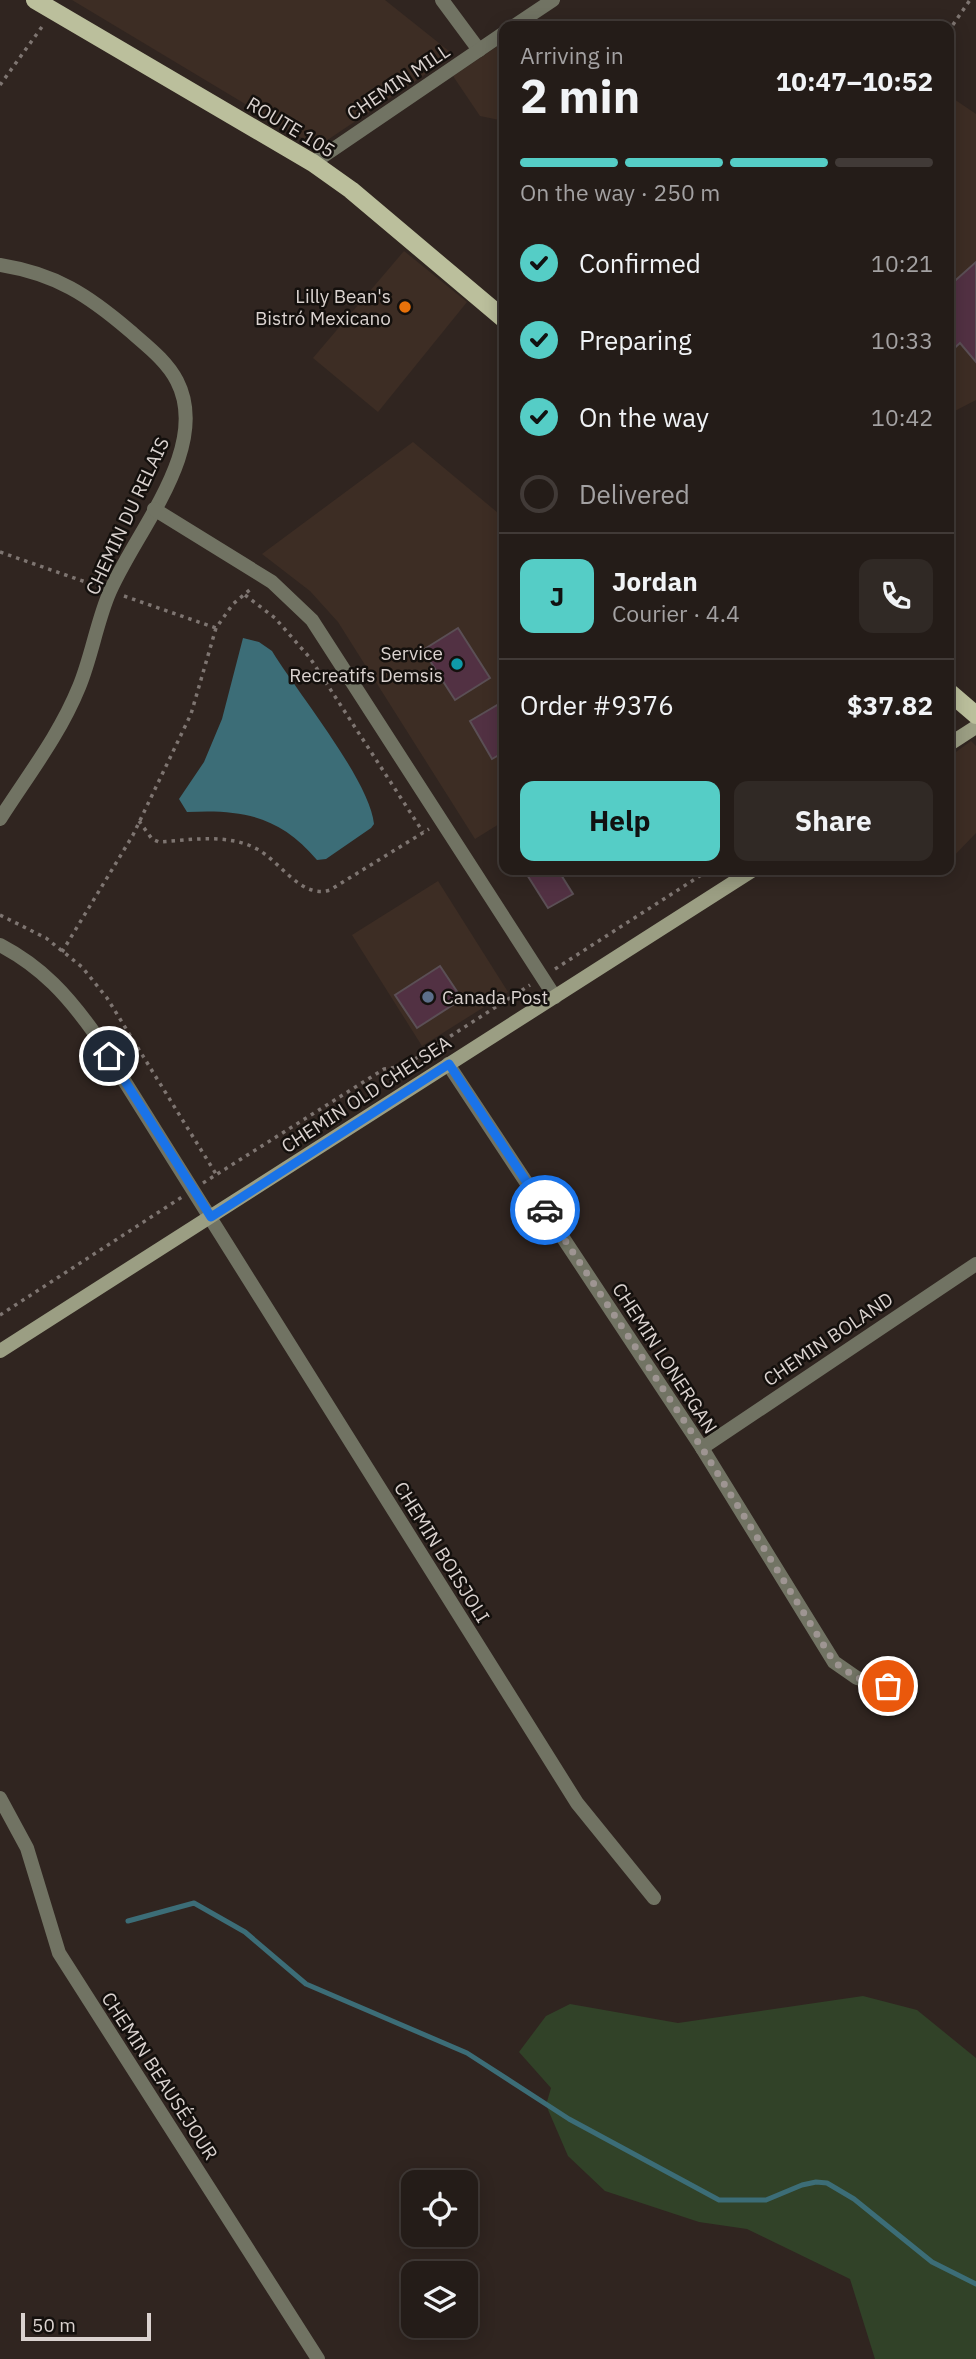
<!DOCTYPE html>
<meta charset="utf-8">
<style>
body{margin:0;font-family:"IBM Plex Sans",sans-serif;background:#302925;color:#f1f3f6;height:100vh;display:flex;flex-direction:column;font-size:26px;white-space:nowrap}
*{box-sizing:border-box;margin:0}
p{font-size:23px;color:#a3a1a2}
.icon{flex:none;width:38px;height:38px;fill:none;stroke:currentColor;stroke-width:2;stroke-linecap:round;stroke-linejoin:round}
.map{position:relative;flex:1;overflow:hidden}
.details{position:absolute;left:499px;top:21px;width:455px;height:854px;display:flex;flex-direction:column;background:#241c18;border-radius:14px;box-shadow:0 4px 18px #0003,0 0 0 2px #413a37}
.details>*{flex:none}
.buttons{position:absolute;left:401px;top:2170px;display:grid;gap:14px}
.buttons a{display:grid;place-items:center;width:77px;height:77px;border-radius:14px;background:#241c18;box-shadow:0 4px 18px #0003,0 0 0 2px #413a37;font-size:35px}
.scale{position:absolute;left:21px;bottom:18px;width:130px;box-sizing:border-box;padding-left:7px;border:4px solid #dad2cf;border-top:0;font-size:19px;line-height:24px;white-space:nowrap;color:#dad2cf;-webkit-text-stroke:5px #14100d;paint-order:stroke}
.pin{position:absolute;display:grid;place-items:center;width:60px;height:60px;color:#fff;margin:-30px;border:4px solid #fff;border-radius:50%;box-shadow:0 2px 7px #0007}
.courier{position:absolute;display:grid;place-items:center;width:70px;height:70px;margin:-35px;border:5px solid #1a73e8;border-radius:50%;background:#fff;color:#222;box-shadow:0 2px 9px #0007}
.overview em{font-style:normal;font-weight:700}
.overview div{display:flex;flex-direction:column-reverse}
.overview{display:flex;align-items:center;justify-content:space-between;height:119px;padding:0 21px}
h1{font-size:46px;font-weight:700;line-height:52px}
.bar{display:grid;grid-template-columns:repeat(4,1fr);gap:10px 7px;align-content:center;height:84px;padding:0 21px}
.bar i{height:9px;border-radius:5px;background:#413a37}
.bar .selected{background:#55cdc6}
.bar p{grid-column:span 4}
.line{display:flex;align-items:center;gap:18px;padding:0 21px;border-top:2px solid #413a37}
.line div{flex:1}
.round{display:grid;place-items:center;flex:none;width:74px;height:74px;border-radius:14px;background:#302925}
ol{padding:0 21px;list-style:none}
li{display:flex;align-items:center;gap:21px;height:77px}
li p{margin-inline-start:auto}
li .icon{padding:7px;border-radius:50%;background:#55cdc6;color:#111;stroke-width:4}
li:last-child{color:#a3a1a2}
li i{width:38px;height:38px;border:4px solid #413a37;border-radius:50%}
.action{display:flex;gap:14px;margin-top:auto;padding:14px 21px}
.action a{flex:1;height:80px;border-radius:14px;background:#55cdc6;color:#111;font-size:28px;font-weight:700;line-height:80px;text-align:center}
.action a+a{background:#302925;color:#f1f3f6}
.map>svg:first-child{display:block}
</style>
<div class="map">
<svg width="976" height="2359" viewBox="0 0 976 2359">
<rect width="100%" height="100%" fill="#302520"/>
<g fill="#3d2d24">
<path d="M 72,0 L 385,0 L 454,55 L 317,147 Z"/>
<path d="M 504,42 L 504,121 L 480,116 L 453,76 Z"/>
<path d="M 948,95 L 976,114 L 976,400 L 949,414 Z"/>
<path d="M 404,251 L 467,302 L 378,412 L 313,358 Z"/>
<path d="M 413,442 L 504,518 L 504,821 L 475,839 L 338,622 L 310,591 L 262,554 Z"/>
<path d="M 971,741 L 976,746 L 976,833 L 949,861 L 949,757 Z"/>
<path d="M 438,881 L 508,992 L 422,1046 L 352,935 Z"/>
</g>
<path fill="#314228" d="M 863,1996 L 917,2010 L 976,2058 L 976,2359 L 875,2359 L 850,2279 L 747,2229 L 699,2222 L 605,2191 L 568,2156 L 546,2105 L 551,2088 L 519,2052 L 546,2016 L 570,2004 L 678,2023 Z"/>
<path fill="#3c6d77" d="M 243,638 L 259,642 L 272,651 C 297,692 370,781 374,824 L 371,828 L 326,859 L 317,860 C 280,816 242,809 187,812 L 179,799 L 204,762 L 222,719 Z"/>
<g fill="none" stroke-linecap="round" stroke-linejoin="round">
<path stroke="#3c6d77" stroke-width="5" d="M 128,1921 L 194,1903 L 245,1932 L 306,1984 L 467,2053 L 569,2119 L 719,2200 L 766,2200 L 802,2185 L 816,2182 L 827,2183 L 854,2199 L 932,2262 L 976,2284"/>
</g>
<g fill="#523143" stroke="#5b4f55" stroke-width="2">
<path d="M 976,262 L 976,362 L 960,343 L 948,354 L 948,287 Z"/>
<path d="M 458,628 L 490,678 L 455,700 L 423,650 Z"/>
<path d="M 504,701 L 504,752 L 492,759 L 470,721 Z"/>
<path d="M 524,870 L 558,870 L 573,894 L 548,908 Z"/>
<path d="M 440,966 L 462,999 L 417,1028 L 395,995 Z"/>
</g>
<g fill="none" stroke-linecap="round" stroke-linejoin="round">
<g stroke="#7e7571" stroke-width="3.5" stroke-dasharray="3.5 5" stroke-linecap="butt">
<path d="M 948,32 L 970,0"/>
<path d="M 0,85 L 44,24"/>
<path d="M 0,552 L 97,586"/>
<path d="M 245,595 L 275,618 L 310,658 L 423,832"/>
<path d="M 124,596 L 216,628"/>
<path d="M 139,821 L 152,839 L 159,842 C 191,840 227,833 257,849 C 281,862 301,899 330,890 L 429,829"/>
<path d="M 0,915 L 46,938 L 82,967 L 107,998 L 216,1174"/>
<path d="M 62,952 L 133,835 L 191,714 L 216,628 L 233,604 L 252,588"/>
<path d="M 555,969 L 709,870"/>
<path d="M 203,1183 L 384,1069 L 404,1066 L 530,985"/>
<path d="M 0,1315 L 182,1197"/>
</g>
<g stroke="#717363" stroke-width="14">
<path d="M 442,0 L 479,50"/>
<path d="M 514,26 L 553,0"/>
<path d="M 313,163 L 504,33"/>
<path d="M 0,265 C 56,274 88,295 130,331 C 147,346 167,361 177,381 C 212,449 133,534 108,596 C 96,626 91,658 79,687 C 59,736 28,775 0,819"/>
<path d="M 154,509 L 272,582 L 312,620 L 555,997"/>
<path d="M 0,945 C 42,967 68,996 95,1034 L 577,1803 L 654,1898"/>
<path d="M 448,1064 L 702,1448 L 834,1662 L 857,1678 L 888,1686"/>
<path d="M 702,1448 L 976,1264"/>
<path d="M 0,1798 L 27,1848 L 59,1953 L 318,2359"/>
</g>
<g stroke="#9b9e83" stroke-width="14">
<path d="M 948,745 L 976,727"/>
<path d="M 0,1351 L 753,870"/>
</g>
<g stroke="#bbbf9c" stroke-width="18">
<path d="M 35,0 L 313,163 L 351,190 L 504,319"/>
<path d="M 948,691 L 976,715"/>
</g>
</g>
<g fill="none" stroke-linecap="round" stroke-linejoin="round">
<path stroke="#9e9592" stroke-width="7" stroke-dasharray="0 12.6" d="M 545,1210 L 702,1448 L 834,1662 L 857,1678 L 888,1686"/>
<path stroke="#1a73e8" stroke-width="9" d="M 109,1056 L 211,1217 L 449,1064 L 545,1210"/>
</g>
<circle fill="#e8710a" stroke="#14100d" stroke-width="2.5" cx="405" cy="307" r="7"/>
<circle fill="#0f9aa8" stroke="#14100d" stroke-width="2.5" cx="457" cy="664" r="7"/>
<circle fill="#5c6f8a" stroke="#14100d" stroke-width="2.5" cx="428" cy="997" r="7"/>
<g text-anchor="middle" stroke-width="5" stroke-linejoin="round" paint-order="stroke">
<g font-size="19" fill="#dad2cf" stroke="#14100d">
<text transform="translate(398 82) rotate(-34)" y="7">CHEMIN MILL</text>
<text transform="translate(291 127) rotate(31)" y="7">ROUTE 105</text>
<text transform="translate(127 516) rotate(-65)" y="7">CHEMIN DU RELAIS</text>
<text transform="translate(366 1094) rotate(-33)" y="7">CHEMIN OLD CHELSEA</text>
<text transform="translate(828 1339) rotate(-34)" y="7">CHEMIN BOLAND</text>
<text transform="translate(665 1358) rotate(57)" y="7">CHEMIN LONERGAN</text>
<text transform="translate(442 1552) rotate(58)" y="7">CHEMIN BOISJOLI</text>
<text transform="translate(160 2076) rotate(57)" y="7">CHEMIN BEAUSÉJOUR</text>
</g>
<g font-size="19" fill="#dad2cf" stroke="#14100d" text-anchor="end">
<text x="391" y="303">Lilly Bean's<tspan x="391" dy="22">Bistró Mexicano</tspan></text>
<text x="443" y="660">Service<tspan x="443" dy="22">Recreatifs Demsis</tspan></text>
<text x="442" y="1004" text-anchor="start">Canada Post</text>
</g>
</g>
</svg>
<div class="buttons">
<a><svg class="icon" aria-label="locate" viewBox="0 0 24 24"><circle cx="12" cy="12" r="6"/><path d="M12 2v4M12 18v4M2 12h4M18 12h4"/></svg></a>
<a><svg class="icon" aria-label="layers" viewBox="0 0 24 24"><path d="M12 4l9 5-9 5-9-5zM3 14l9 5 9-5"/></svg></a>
</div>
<div class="scale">50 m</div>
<div class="pin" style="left:888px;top:1686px;background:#ea580c"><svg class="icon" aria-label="bag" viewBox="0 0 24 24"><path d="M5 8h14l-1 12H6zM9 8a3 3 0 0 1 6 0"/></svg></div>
<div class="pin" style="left:109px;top:1056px;background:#1f2937"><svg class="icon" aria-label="home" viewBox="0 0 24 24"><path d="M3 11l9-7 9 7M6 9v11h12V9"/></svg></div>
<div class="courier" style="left:545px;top:1210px"><svg class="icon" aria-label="car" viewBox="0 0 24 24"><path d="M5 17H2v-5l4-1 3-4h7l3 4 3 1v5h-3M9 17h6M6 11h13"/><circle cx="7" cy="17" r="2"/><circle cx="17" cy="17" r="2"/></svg></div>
<section class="details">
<div class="overview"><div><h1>2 min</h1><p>Arriving in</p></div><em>10:47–10:52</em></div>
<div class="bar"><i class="selected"></i><i class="selected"></i><i class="selected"></i><i></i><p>On the way · 250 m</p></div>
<ol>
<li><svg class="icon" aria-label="check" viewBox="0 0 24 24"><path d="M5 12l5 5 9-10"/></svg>Confirmed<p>10:21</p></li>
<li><svg class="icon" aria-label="check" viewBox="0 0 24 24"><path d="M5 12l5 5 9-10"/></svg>Preparing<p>10:33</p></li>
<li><svg class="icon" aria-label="check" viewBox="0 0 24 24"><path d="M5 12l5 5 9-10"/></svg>On the way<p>10:42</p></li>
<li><i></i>Delivered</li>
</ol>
<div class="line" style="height:126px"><b class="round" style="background:#55cdc6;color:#111">J</b><div><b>Jordan</b><p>Courier · 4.4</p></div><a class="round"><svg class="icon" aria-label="phone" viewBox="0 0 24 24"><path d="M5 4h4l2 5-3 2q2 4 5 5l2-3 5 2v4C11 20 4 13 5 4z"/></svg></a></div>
<div class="line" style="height:91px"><div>Order #9376</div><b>$37.82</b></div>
<div class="action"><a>Help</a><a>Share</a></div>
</section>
</div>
